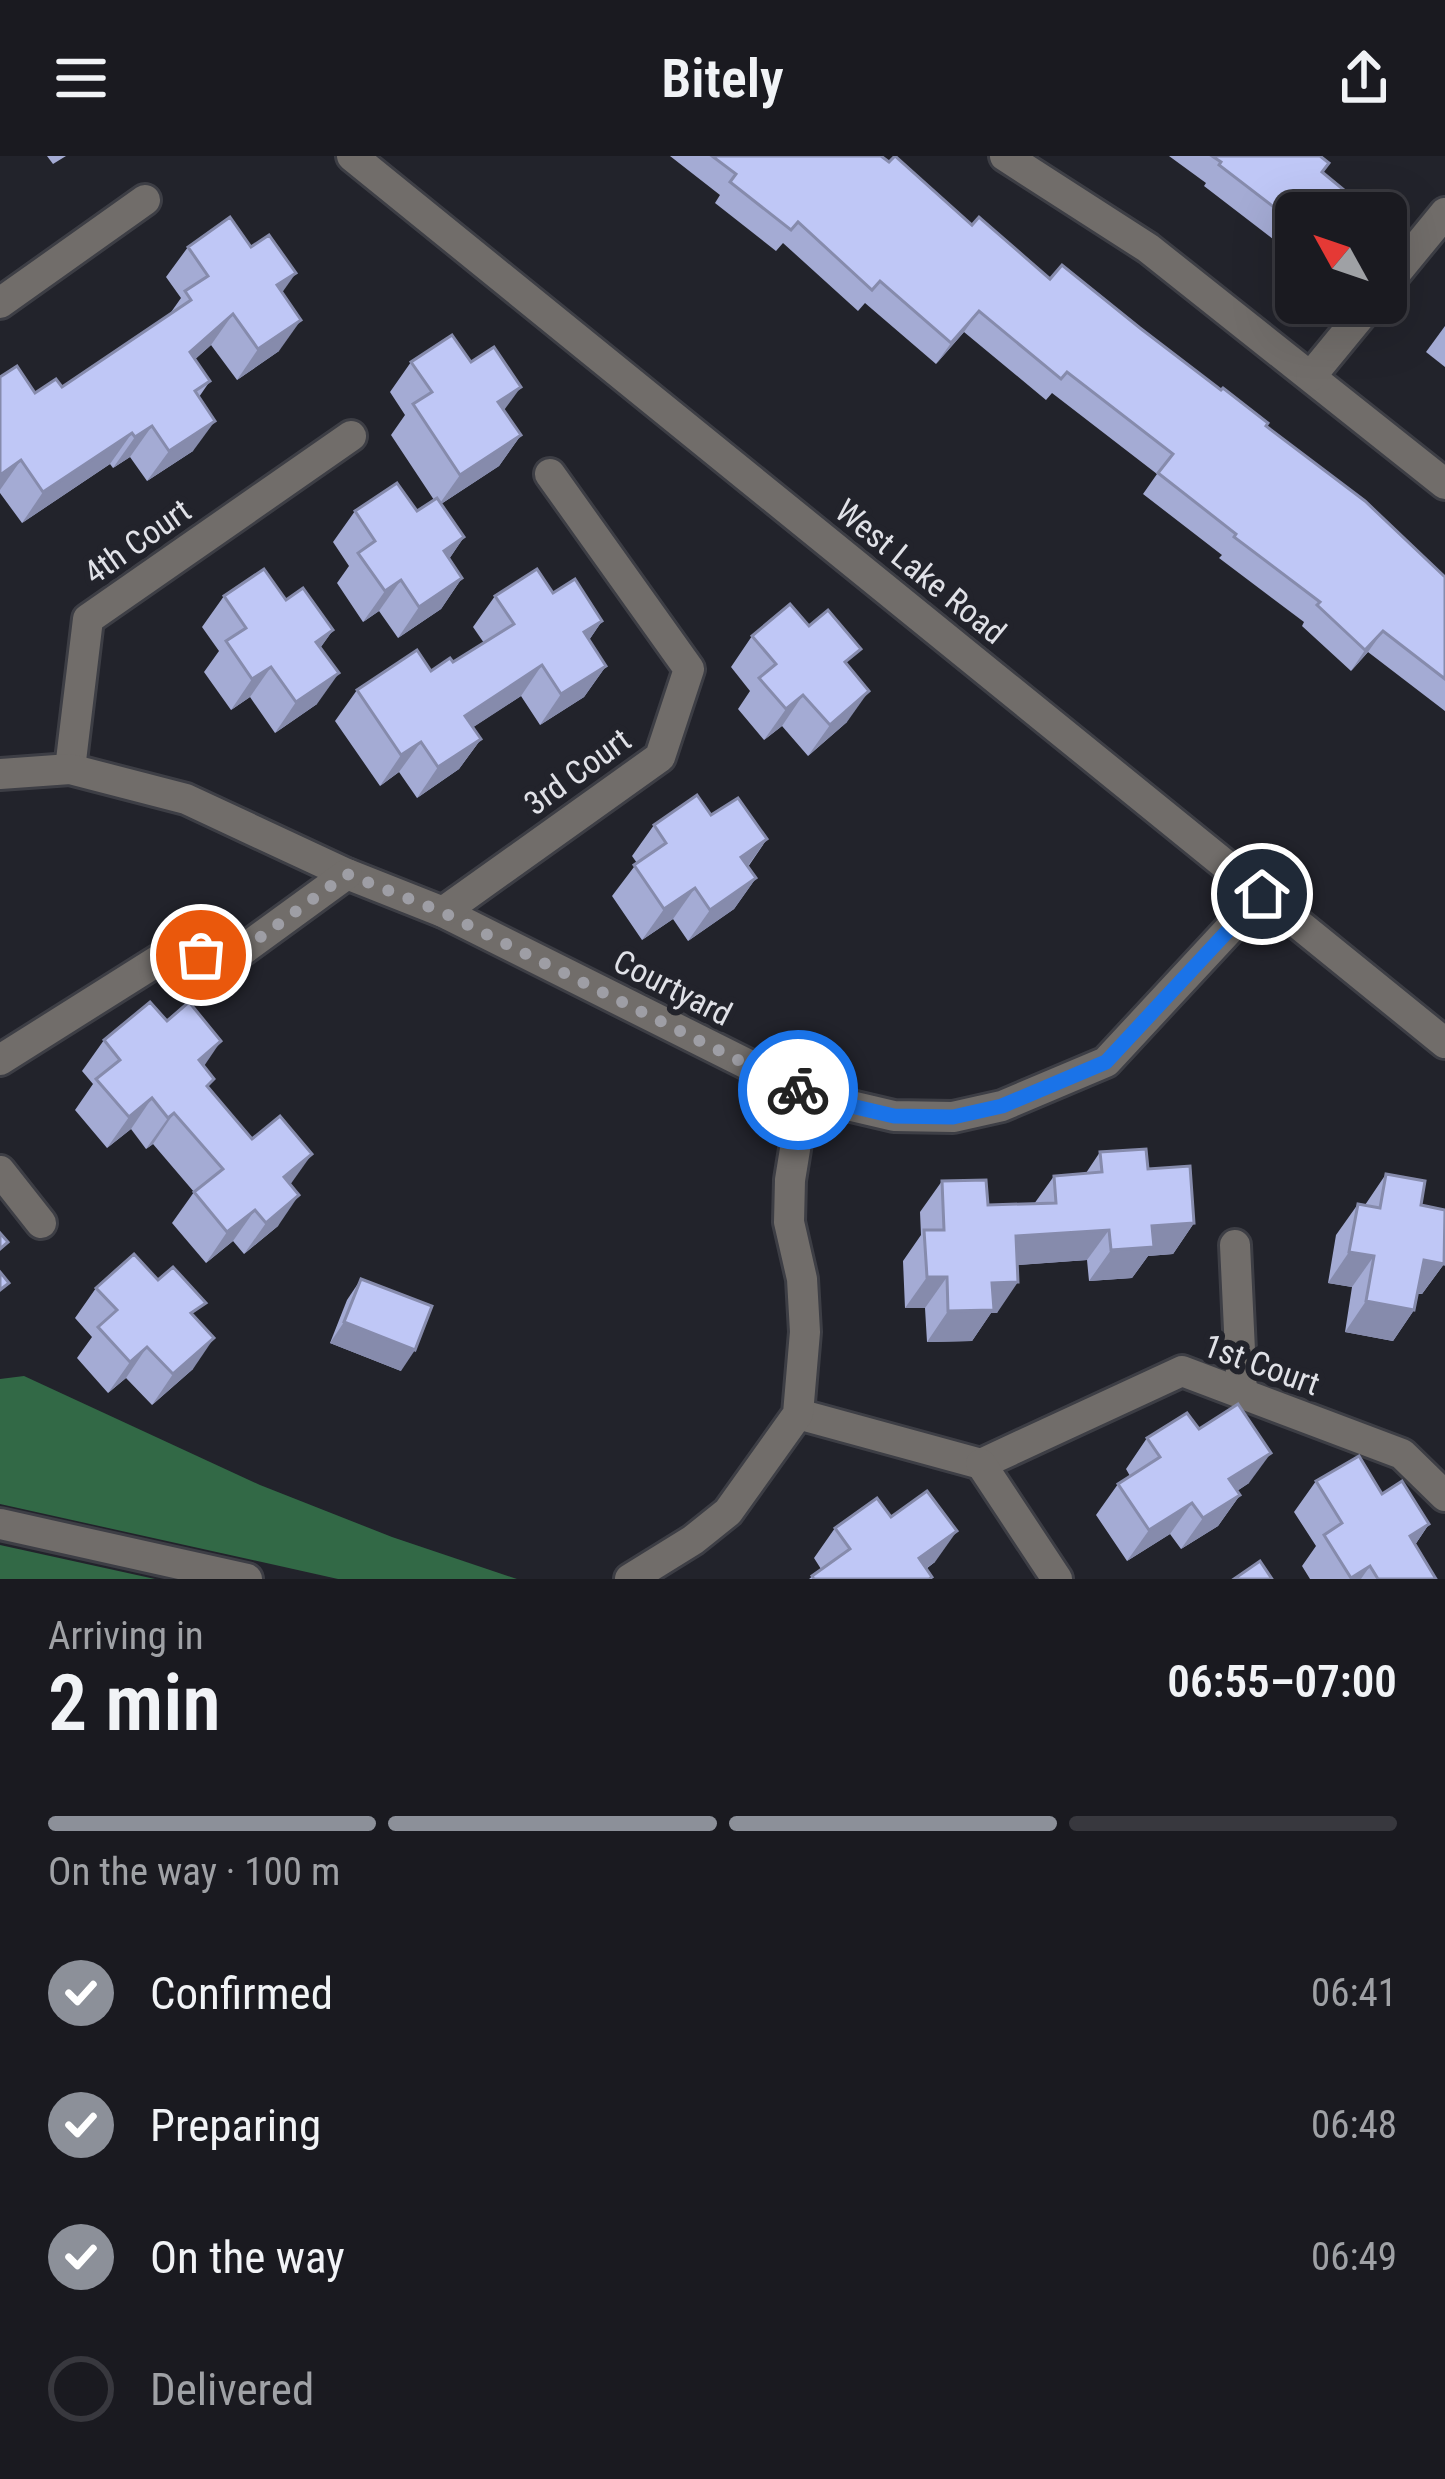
<!DOCTYPE html>
<meta charset="utf-8">
<style>
body{margin:0;font-family:"Roboto Condensed",sans-serif;background:#232329;color:#f1f3f6;height:100vh;display:flex;flex-direction:column;font-size:45px;white-space:nowrap}
*{box-sizing:border-box;margin:0}
p{font-size:39px;color:#9fa1a5}
.icon{flex:none;width:66px;height:66px;fill:none;stroke:currentColor;stroke-width:2;stroke-linecap:round;stroke-linejoin:round}
.map{position:relative;height:1423px;overflow:hidden}
.details{display:flex;flex-direction:column;background:#1a1a20;flex:1}
.details>*{flex:none}
.needle{width:78px;rotate:310deg}
.tools{position:absolute;left:1275px;top:36px;display:grid;gap:24px}
.tools a{display:grid;place-items:center;width:132px;height:132px;border-radius:18px;background:#1a1a20;box-shadow:0 12px 48px #0002,0 0 0 3px #38383e;font-size:60px}
.pin{position:absolute;display:grid;place-items:center;width:102px;height:102px;color:#fff;margin:-51px;border:6px solid #fff;border-radius:50%;box-shadow:0 3px 12px #0007}
.courier{position:absolute;display:grid;place-items:center;width:120px;height:120px;margin:-60px;border:9px solid #1a73e8;border-radius:50%;background:#fff;color:#222;box-shadow:0 3px 15px #0007}
.overview em{font-style:normal;font-weight:600}
.overview div{display:flex;flex-direction:column-reverse}
.overview{display:flex;align-items:center;justify-content:space-between;height:204px;padding:0 48px}
h1{font-size:78px;font-weight:600;line-height:90px}
.bar{display:grid;grid-template-columns:repeat(4,1fr);gap:18px 12px;align-content:center;height:144px;padding:0 48px}
.bar i{height:15px;border-radius:9px;background:#38383e}
.bar .active{background:#8c9099}
.bar p{grid-column:span 4}
ol{padding:0 48px;list-style:none}
li{display:flex;align-items:center;gap:36px;height:132px}
li p{margin-inline-start:auto}
li .icon{padding:12px;border-radius:50%;background:#8c9099;color:#fff;stroke-width:4}
li:last-child{color:#9fa1a5}
li i{width:66px;height:66px;border:6px solid #38383e;border-radius:50%}
header{display:flex;justify-content:space-between;align-items:center;height:156px;padding:0 48px;background:#1a1a20;font-size:54px;font-weight:600}
.map>svg:first-child{display:block}
</style>
<header><svg class="icon" aria-label="menu" viewBox="0 0 24 24"><path d="M4 6h16M4 12h16M4 18h16"/></svg>Bitely<svg class="icon" aria-label="share" viewBox="0 0 24 24"><path d="M12 15V3M7 8l5-5 5 5M5 13v7h14v-7"/></svg></header>
<div class="map">
<svg width="1445" height="1423" viewBox="0 0 1445 1423">
<rect width="100%" height="100%" fill="#22232b"/>
<g fill="#326946">
<path d="M 24,1220 L 260,1329 L 392,1381 L 517,1423 L 338,1423 L 0,1348 L 0,1223 Z"/>
<path d="M 0,1389 L 155,1423 L 0,1423 Z"/>
</g>
<g fill="none" stroke-linecap="round" stroke-linejoin="round">
<defs>
<g id="minor">
<path d="M 352,0 L 1445,887"/>
<path d="M 1005,0 L 1148,92 L 1445,328"/>
<path d="M 1386,129 L 1445,57"/>
<path d="M 0,147 L 145,44"/>
<path d="M 1311,220 L 1371,147"/>
<path d="M 70,613 L 88,463 L 351,280"/>
<path d="M 0,618 L 70,613 L 186,643 L 347,718 L 443,756 L 813,941 L 894,960 L 953,961 L 1002,950 L 1106,906 L 1262,738"/>
<path d="M 443,756 L 660,601 L 689,513 L 550,318"/>
<path d="M 0,904 L 162,802 L 240,796 L 347,718"/>
<path d="M 0,1015 L 41,1067"/>
<path d="M 1235,1089 L 1242,1237"/>
<path d="M 798,1258 L 981,1308 L 1182,1215 L 1402,1298 L 1445,1340"/>
<path d="M 981,1308 L 1057,1423"/>
<path d="M 0,1368 L 247,1423"/>
<path d="M 630,1423 L 693,1384 L 728,1356 L 798,1258 L 805,1176 L 802,1123 L 789,1066 L 790,1024 L 797,981 L 813,941"/>
</g>
</defs>
<use href="#minor" stroke="#3d3e45" stroke-width="36"/>
<use href="#minor" stroke="#716d6a" stroke-width="30"/>
</g>
<g fill="#a4abd4">
<path d="M 47,0 L 66,0 L 53,8 Z"/>
<path d="M 670,0 L 881,0 L 972,69 L 1050,123 L 1140,172 L 1266,270 L 1445,421 L 1445,555 L 1368,496 L 1351,515 L 1302,470 L 1304,466 L 1219,402 L 1222,399 L 1143,338 L 1157,318 L 1052,237 L 1046,244 L 964,176 L 936,208 L 865,147 L 858,155 L 783,87 L 776,95 L 715,47 L 720,39 Z"/>
<path d="M 1169,0 L 1320,0 L 1296,57 L 1295,100 L 1204,30 L 1206,27 Z"/>
<path d="M 188,91 L 282,136 L 279,195 L 237,224 L 211,189 L 195,203 L 210,225 L 199,241 L 193,295 L 147,325 L 130,301 L 113,312 L 110,308 L 22,367 L 0,337 L 0,221 L 35,237 L 62,231 L 169,159 L 181,142 L 166,121 Z"/>
<path d="M 1445,170 L 1445,211 L 1426,196 Z"/>
<path d="M 411,206 L 521,279 L 499,310 L 441,348 L 464,381 L 449,403 L 462,422 L 441,453 L 398,482 L 379,455 L 363,466 L 337,427 L 349,410 L 333,386 L 355,355 L 417,355 L 434,344 L 391,279 L 405,259 L 390,236 Z"/>
<path d="M 553,437 L 602,465 L 589,484 L 606,510 L 584,541 L 540,569 L 521,540 L 473,571 L 481,583 L 459,613 L 417,642 L 399,616 L 380,630 L 335,565 L 357,534 L 431,515 L 453,506 L 484,487 L 473,471 L 495,440 Z"/>
<path d="M 224,440 L 286,444 L 333,474 L 320,492 L 317,548 L 275,577 L 250,541 L 231,554 L 204,516 L 219,495 L 202,471 Z"/>
<path d="M 809,470 L 849,511 L 847,566 L 808,600 L 782,570 L 764,584 L 738,553 L 750,535 L 731,511 L 752,480 Z"/>
<path d="M 711,659 L 767,683 L 748,711 L 756,722 L 734,753 L 688,785 L 673,763 L 642,784 L 612,740 L 637,707 L 632,700 L 654,669 Z"/>
<path d="M 104,884 L 204,910 L 208,932 L 290,1029 L 278,1070 L 244,1098 L 233,1085 L 206,1107 L 172,1067 L 194,1036 L 153,988 L 146,993 L 131,973 L 107,992 L 75,954 L 93,928 L 82,915 Z"/>
<path d="M 1100,996 L 1148,1013 L 1194,1067 L 1173,1098 L 1148,1100 L 1132,1122 L 1089,1125 L 1087,1104 L 1017,1109 L 997,1157 L 991,1157 L 972,1185 L 927,1186 L 925,1152 L 905,1152 L 903,1105 L 921,1079 L 920,1056 L 942,1025 L 988,1049 L 1034,1048 L 1054,1020 L 1086,1017 Z"/>
<path d="M 1386,1018 L 1421,1049 L 1444,1108 L 1422,1138 L 1417,1138 L 1414,1154 L 1393,1185 L 1345,1176 L 1352,1131 L 1328,1127 L 1336,1079 L 1358,1048 L 1365,1049 Z"/>
<path d="M 361,1123 L 401,1215 L 330,1187 L 347,1144 Z"/>
<path d="M 158,1124 L 196,1162 L 193,1213 L 152,1249 L 126,1222 L 108,1237 L 77,1202 L 92,1181 L 75,1162 L 96,1132 Z"/>
<path d="M 1199,1273 L 1249,1327 L 1237,1335 L 1240,1339 L 1218,1370 L 1181,1393 L 1170,1378 L 1127,1405 L 1096,1359 L 1118,1328 L 1130,1320 L 1126,1313 L 1147,1282 Z"/>
<path d="M 1316,1325 L 1382,1338 L 1429,1368 L 1415,1389 L 1436,1423 L 1310,1423 L 1302,1410 L 1316,1390 L 1294,1356 Z"/>
<path d="M 891,1361 L 935,1406 L 926,1413 L 931,1423 L 809,1423 L 821,1413 L 814,1402 L 835,1372 Z"/>
</g>
<g fill="#868bac">
<path d="M 296,117 L 274,148 L 277,129 Z"/>
<path d="M 979,155 L 964,176 L 936,208 L 951,187 Z"/>
<path d="M 233,158 L 211,189 L 169,227 L 190,196 Z"/>
<path d="M 301,164 L 279,195 L 237,224 L 258,193 Z"/>
<path d="M 521,231 L 499,261 L 498,246 Z"/>
<path d="M 215,265 L 193,295 L 147,325 L 169,295 Z"/>
<path d="M 152,270 L 130,301 L 113,312 L 135,281 Z"/>
<path d="M 132,277 L 110,308 L 22,367 L 43,336 Z"/>
<path d="M 521,279 L 499,310 L 438,350 L 460,319 Z"/>
<path d="M 21,304 L 0,334 L 0,319 Z"/>
<path d="M 464,381 L 443,412 L 444,395 Z"/>
<path d="M 462,422 L 441,453 L 398,482 L 419,451 Z"/>
<path d="M 401,424 L 379,455 L 363,466 L 385,435 Z"/>
<path d="M 602,465 L 581,496 L 584,476 Z"/>
<path d="M 333,474 L 311,505 L 316,486 Z"/>
<path d="M 1383,475 L 1368,496 L 1351,515 L 1365,494 Z"/>
<path d="M 542,509 L 521,540 L 443,591 L 465,560 Z"/>
<path d="M 606,510 L 584,541 L 540,569 L 561,538 Z"/>
<path d="M 271,511 L 250,541 L 231,554 L 252,523 Z"/>
<path d="M 339,517 L 317,548 L 275,577 L 296,546 Z"/>
<path d="M 869,535 L 847,566 L 808,600 L 830,569 Z"/>
<path d="M 803,539 L 782,570 L 764,584 L 786,553 Z"/>
<path d="M 481,583 L 459,613 L 417,642 L 438,611 Z"/>
<path d="M 421,586 L 399,616 L 380,630 L 401,599 Z"/>
<path d="M 767,683 L 745,714 L 741,701 Z"/>
<path d="M 756,722 L 734,753 L 688,785 L 710,754 Z"/>
<path d="M 695,732 L 673,763 L 642,784 L 664,753 Z"/>
<path d="M 221,885 L 200,916 L 199,904 Z"/>
<path d="M 152,942 L 131,973 L 107,992 L 129,961 Z"/>
<path d="M 174,957 L 153,988 L 146,993 L 168,962 Z"/>
<path d="M 312,998 L 290,1029 L 284,1021 Z"/>
<path d="M 299,1039 L 278,1070 L 244,1098 L 266,1067 Z"/>
<path d="M 255,1054 L 233,1085 L 206,1107 L 227,1076 Z"/>
<path d="M 1194,1067 L 1173,1098 L 1148,1100 L 1132,1122 L 1089,1125 L 1111,1094 L 1152,1070 Z"/>
<path d="M 1109,1074 L 1087,1104 L 994,1111 L 1016,1080 Z"/>
<path d="M 1349,1096 L 1374,1100 L 1352,1131 L 1328,1127 Z"/>
<path d="M 1424,1104 L 1444,1108 L 1422,1138 L 1402,1135 Z"/>
<path d="M 927,1121 L 947,1121 L 925,1152 L 905,1152 Z"/>
<path d="M 1018,1126 L 997,1157 L 991,1157 L 972,1185 L 927,1186 L 948,1155 L 992,1127 Z"/>
<path d="M 1366,1145 L 1414,1154 L 1393,1185 L 1345,1176 Z"/>
<path d="M 344,1166 L 415,1194 L 401,1215 L 330,1187 Z"/>
<path d="M 214,1182 L 193,1213 L 152,1249 L 173,1218 Z"/>
<path d="M 147,1191 L 126,1222 L 108,1237 L 130,1206 Z"/>
<path d="M 1271,1297 L 1249,1327 L 1208,1354 L 1229,1323 Z"/>
<path d="M 1240,1339 L 1218,1370 L 1181,1393 L 1203,1362 Z"/>
<path d="M 1192,1347 L 1170,1378 L 1127,1405 L 1149,1374 Z"/>
<path d="M 1429,1368 L 1408,1399 L 1410,1380 Z"/>
<path d="M 957,1375 L 935,1406 L 911,1423 L 919,1402 Z"/>
<path d="M 1370,1410 L 1361,1423 L 1350,1423 L 1351,1422 Z"/>
</g>
<g fill="#bfc7f6" stroke="#868bac" stroke-width="3">
<path d="M 712,0 L 881,0 L 889,6 L 895,0 L 972,69 L 979,61 L 1050,123 L 1062,109 L 1140,172 L 1221,234 L 1223,232 L 1268,267 L 1266,270 L 1365,345 L 1445,421 L 1445,523 L 1383,475 L 1365,494 L 1317,449 L 1320,446 L 1234,381 L 1236,378 L 1158,317 L 1173,298 L 1067,216 L 1061,223 L 979,155 L 951,187 L 880,125 L 872,134 L 798,66 L 791,74 L 730,26 L 736,18 Z"/>
<path d="M 1212,0 L 1320,0 L 1329,7 L 1322,16 L 1344,34 L 1327,57 L 1296,57 L 1296,68 L 1219,9 L 1221,6 Z"/>
<path d="M 230,61 L 251,91 L 269,79 L 296,117 L 277,129 L 301,164 L 258,193 L 233,158 L 190,196 L 210,225 L 195,235 L 215,265 L 169,295 L 152,270 L 135,281 L 132,277 L 43,336 L 21,304 L 0,319 L 0,221 L 17,210 L 35,237 L 56,223 L 62,231 L 191,144 L 185,135 L 208,120 L 188,91 Z"/>
<path d="M 452,179 L 471,206 L 494,191 L 521,231 L 498,246 L 521,279 L 460,319 L 413,248 L 432,236 L 411,206 Z"/>
<path d="M 397,327 L 417,355 L 437,342 L 464,381 L 444,395 L 462,422 L 419,451 L 401,424 L 385,435 L 358,397 L 375,385 L 355,355 Z"/>
<path d="M 264,413 L 286,444 L 303,432 L 333,474 L 316,486 L 339,517 L 296,546 L 271,511 L 252,523 L 226,485 L 246,472 L 224,440 Z"/>
<path d="M 537,413 L 553,437 L 575,423 L 602,465 L 584,476 L 606,510 L 561,538 L 542,509 L 465,560 L 481,583 L 438,611 L 421,586 L 401,599 L 357,534 L 417,494 L 431,515 L 450,502 L 453,506 L 514,468 L 495,440 Z"/>
<path d="M 790,448 L 809,470 L 828,454 L 861,493 L 845,506 L 869,535 L 830,569 L 803,539 L 786,553 L 759,522 L 776,508 L 752,480 Z"/>
<path d="M 697,639 L 711,659 L 738,642 L 767,683 L 741,701 L 756,722 L 710,754 L 695,732 L 664,753 L 634,709 L 666,687 L 654,669 Z"/>
<path d="M 150,846 L 167,865 L 189,846 L 221,885 L 199,904 L 214,923 L 207,930 L 252,983 L 280,960 L 312,998 L 284,1021 L 299,1039 L 266,1067 L 255,1054 L 227,1076 L 194,1036 L 223,1013 L 174,957 L 168,962 L 152,942 L 129,961 L 96,923 L 120,904 L 104,884 Z"/>
<path d="M 1146,993 L 1148,1013 L 1190,1010 L 1194,1067 L 1152,1070 L 1154,1091 L 1111,1094 L 1109,1074 L 1016,1080 L 1018,1126 L 992,1127 L 994,1154 L 948,1155 L 947,1121 L 927,1121 L 924,1074 L 944,1074 L 942,1025 L 986,1024 L 988,1049 L 1056,1047 L 1054,1020 L 1102,1016 L 1100,996 Z"/>
<path d="M 1386,1018 L 1425,1025 L 1421,1049 L 1445,1054 L 1444,1108 L 1424,1104 L 1414,1154 L 1366,1145 L 1374,1100 L 1349,1096 L 1358,1048 L 1380,1052 Z"/>
<path d="M 0,1077 L 8,1086 L 0,1093 Z"/>
<path d="M 134,1098 L 158,1124 L 173,1111 L 206,1147 L 191,1157 L 214,1182 L 173,1218 L 147,1191 L 130,1206 L 98,1171 L 117,1154 L 96,1132 Z"/>
<path d="M 0,1116 L 9,1127 L 0,1134 Z"/>
<path d="M 361,1123 L 432,1150 L 415,1194 L 344,1166 Z"/>
<path d="M 1238,1248 L 1271,1297 L 1229,1323 L 1240,1339 L 1203,1362 L 1192,1347 L 1149,1374 L 1118,1328 L 1160,1301 L 1147,1282 L 1187,1257 L 1199,1273 Z"/>
<path d="M 1359,1300 L 1382,1338 L 1402,1325 L 1429,1368 L 1410,1380 L 1436,1423 L 1378,1423 L 1370,1410 L 1351,1422 L 1324,1379 L 1342,1367 L 1316,1325 Z"/>
<path d="M 927,1335 L 957,1375 L 919,1402 L 932,1421 L 929,1423 L 814,1423 L 812,1420 L 850,1393 L 835,1372 L 877,1342 L 891,1361 Z"/>
<path d="M 1260,1405 L 1272,1423 L 1234,1423 Z"/>
</g>
<g fill="none" stroke-linecap="round" stroke-linejoin="round">
<path stroke="#9e9ea5" stroke-width="12" stroke-dasharray="0 21.6" d="M 201,799 L 240,796 L 347,718 L 442,756 L 798,934"/>
<path stroke="#1a73e8" stroke-width="15" d="M 798,934 L 813,941 L 894,960 L 953,961 L 1002,950 L 1106,906 L 1262,738"/>
</g>
<g text-anchor="middle" stroke-width="12" stroke-linejoin="round" paint-order="stroke">
<g font-size="33" fill="#e0e1e7" stroke="#22232b">
<text transform="translate(137 385) rotate(-35)" y="12">4th Court</text>
<text transform="translate(921 415) rotate(39)" y="12">West Lake Road</text>
<text transform="translate(577 615) rotate(-36)" y="12">3rd Court</text>
<text transform="translate(673 831) rotate(27)" y="12">Courtyard</text>
<text transform="translate(1262 1208) rotate(20)" y="12">1st Court</text>
</g>
</g>
</svg>
<div class="tools">
<a><svg class="needle" viewBox="-14 -14 28 28"><path d="M0-13l5 13h-10z" fill="#e53935"/><path d="M0 13l5-13h-10z" fill="#9fa1a5"/></svg></a>
</div>
<div class="pin" style="left:201px;top:799px;background:#ea580c"><svg class="icon" aria-label="bag" viewBox="0 0 24 24"><path d="M5 8h14l-1 12H6zM9 8a3 3 0 0 1 6 0"/></svg></div>
<div class="pin" style="left:1262px;top:738px;background:#1f2937"><svg class="icon" aria-label="home" viewBox="0 0 24 24"><path d="M3 11l9-7 9 7M6 9v11h12V9"/></svg></div>
<div class="courier" style="left:798px;top:934px"><svg class="icon" aria-label="bike" viewBox="0 0 24 24"><circle cx="6" cy="16" r="4"/><circle cx="18" cy="16" r="4"/><path d="M6 16l4-8h5l3 8M10 8l3 8H6M13 5h3"/></svg></div>
</div>
<section class="details">
<div class="overview"><div><h1>2 min</h1><p>Arriving in</p></div><em>06:55–07:00</em></div>
<div class="bar"><i class="active"></i><i class="active"></i><i class="active"></i><i></i><p>On the way · 100 m</p></div>
<ol>
<li><svg class="icon" aria-label="check" viewBox="0 0 24 24"><path d="M5 12l5 5 9-10"/></svg>Confirmed<p>06:41</p></li>
<li><svg class="icon" aria-label="check" viewBox="0 0 24 24"><path d="M5 12l5 5 9-10"/></svg>Preparing<p>06:48</p></li>
<li><svg class="icon" aria-label="check" viewBox="0 0 24 24"><path d="M5 12l5 5 9-10"/></svg>On the way<p>06:49</p></li>
<li><i></i>Delivered</li>
</ol>
</section>
